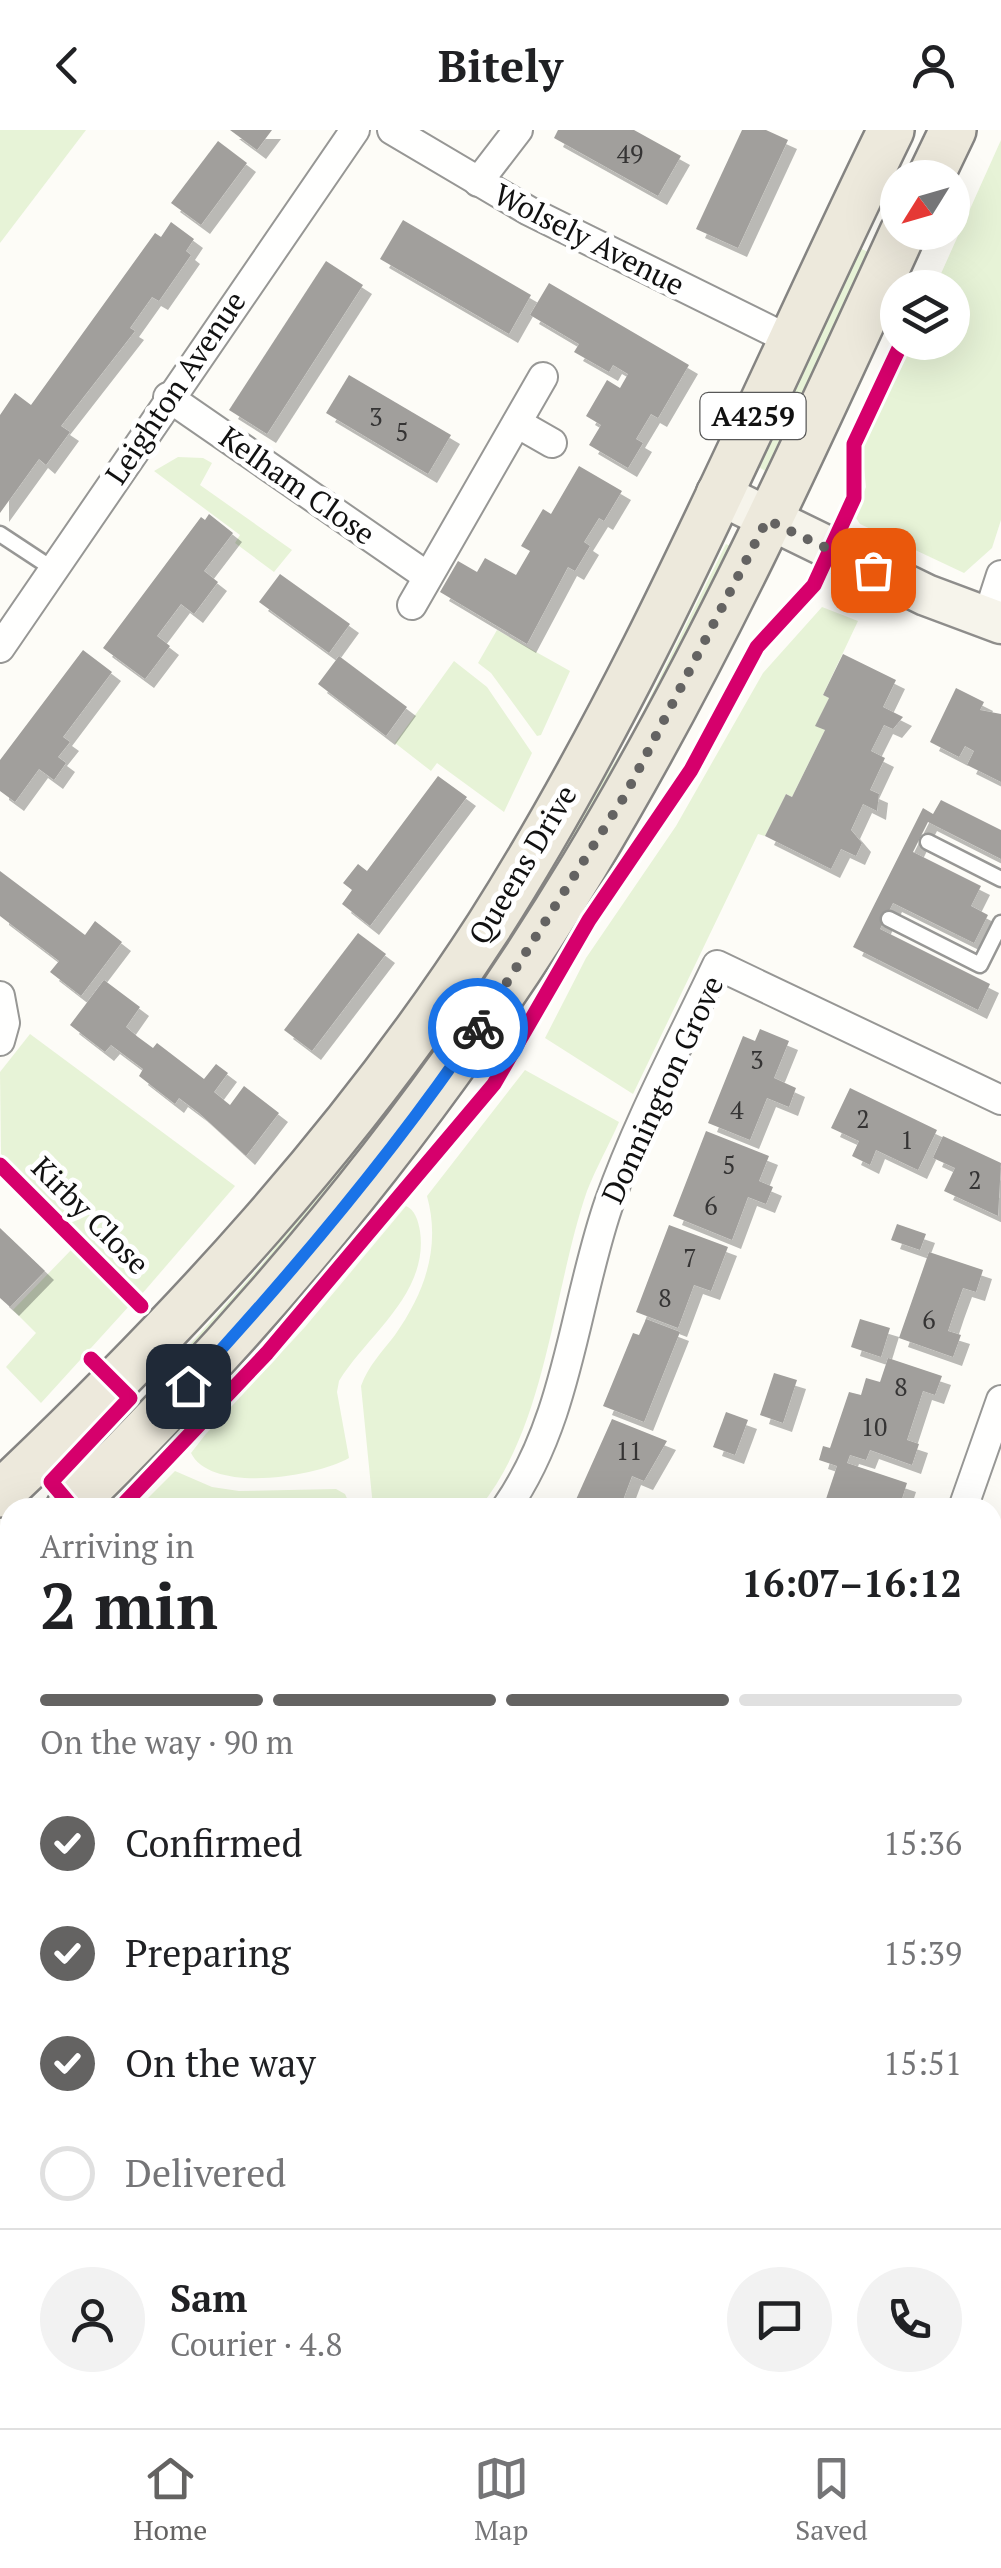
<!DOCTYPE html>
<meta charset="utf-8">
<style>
body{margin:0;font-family:"PT Serif",serif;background:#f2f2f2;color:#202124;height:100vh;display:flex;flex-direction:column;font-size:38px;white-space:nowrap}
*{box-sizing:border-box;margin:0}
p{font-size:32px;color:#757577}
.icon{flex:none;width:55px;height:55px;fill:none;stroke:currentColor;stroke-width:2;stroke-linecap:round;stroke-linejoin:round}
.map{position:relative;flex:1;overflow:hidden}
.drawer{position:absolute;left:0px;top:1368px;width:1002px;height:932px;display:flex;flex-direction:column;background:#fff;border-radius:30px 30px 0 0;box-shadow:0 10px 40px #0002}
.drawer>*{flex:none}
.needle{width:65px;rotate:233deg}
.tools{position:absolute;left:880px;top:30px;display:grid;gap:20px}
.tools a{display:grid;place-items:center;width:90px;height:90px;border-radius:50%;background:#fff;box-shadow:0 10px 40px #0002;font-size:50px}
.pin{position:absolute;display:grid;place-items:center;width:85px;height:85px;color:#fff;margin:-42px;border-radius:20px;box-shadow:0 5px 15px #0006}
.courier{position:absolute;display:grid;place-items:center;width:100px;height:100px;margin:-50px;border:8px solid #1a73e8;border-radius:50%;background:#fff;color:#222;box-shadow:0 2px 12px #0007}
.overview em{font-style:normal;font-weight:700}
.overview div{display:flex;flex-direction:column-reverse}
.overview{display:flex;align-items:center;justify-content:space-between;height:170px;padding:0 40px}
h1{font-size:65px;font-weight:700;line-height:75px}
.bar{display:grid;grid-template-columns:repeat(4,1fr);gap:15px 10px;align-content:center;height:120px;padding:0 40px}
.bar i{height:12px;border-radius:8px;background:#e0e0e0}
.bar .selected{background:#646362}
.bar p{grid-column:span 4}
.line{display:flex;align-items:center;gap:25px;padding:0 40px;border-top:2px solid #e0e0e0}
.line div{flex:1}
.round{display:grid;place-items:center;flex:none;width:105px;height:105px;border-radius:52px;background:#f2f2f2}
ol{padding:0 40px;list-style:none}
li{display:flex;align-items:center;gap:30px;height:110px}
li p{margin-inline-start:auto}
li .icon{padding:10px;border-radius:50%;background:#646362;color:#fff;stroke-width:4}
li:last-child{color:#757577}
li i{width:55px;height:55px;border:5px solid #e0e0e0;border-radius:50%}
header{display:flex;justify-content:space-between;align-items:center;height:130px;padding:0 40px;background:#fff;font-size:45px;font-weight:700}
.menu{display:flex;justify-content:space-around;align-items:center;height:140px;border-top:2px solid #e0e0e0;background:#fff;font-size:28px;color:#757577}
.menu a{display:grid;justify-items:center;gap:5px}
.menu .selected{color:#646362}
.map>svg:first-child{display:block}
</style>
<header><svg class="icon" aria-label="back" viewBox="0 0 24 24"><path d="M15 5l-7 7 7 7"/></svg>Bitely<svg class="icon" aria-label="person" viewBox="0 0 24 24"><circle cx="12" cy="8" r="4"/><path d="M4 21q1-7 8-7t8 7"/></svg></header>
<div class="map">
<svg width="1001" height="2298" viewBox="0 0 1001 2298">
<defs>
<filter id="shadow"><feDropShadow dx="9" dy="9" stdDeviation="0" flood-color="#0004"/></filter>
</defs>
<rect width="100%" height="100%" fill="#fdfcf7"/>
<g fill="#e7f3d7">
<path d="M 0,0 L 86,0 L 0,113 Z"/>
<path d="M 1001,10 L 1001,390 L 992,418 L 964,443 L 860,394 L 854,385 L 866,357 L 862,320 L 911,213 L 952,212 L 952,158 L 935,157 Z"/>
<path d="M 858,117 L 870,123 L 767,342 L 754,334 Z"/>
<path d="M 178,327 L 203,328 L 212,333 L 200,355 L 292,420 L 274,442 L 235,413 L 240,405 L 154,341 Z"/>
<path d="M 726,414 L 732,417 C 668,546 602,673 525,795 C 418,963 287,1115 155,1263 L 138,1247 L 185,1220 L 261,1135 L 384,982 L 475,856 L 632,604 Z"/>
<path d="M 822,477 L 858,491 L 823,565 L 829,568 L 816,595 L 825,600 L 792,667 L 786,664 L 765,706 L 758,704 L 633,964 L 545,908 L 586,828 L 676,696 L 763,543 Z"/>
<path d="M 497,500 L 570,541 L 541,605 L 537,606 L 491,543 L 478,533 Z"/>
<path d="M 454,531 L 487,557 L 532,623 L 504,682 L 437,633 L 431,641 L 395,613 Z"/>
<path d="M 30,904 L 235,1056 L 141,1165 L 26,1055 L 1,1024 L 0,942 Z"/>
<path d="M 525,940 L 619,992 C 609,1015 596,1038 587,1061 C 553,1160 547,1295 480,1377 L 373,1377 L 361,1256 C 368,1236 382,1222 395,1205 C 425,1162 441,1117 427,1066 Z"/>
<path d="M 406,1076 C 415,1080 418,1090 420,1101 C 429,1164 367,1205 339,1251 L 337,1262 L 349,1328 C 316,1347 211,1364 191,1323 L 205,1305 L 305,1197 Z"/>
<path d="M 74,1117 L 130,1175 L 41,1273 L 6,1237 L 36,1203 L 13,1180 Z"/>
<path d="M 175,1341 L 212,1357 L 239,1361 L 336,1359 L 345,1364 L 351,1377 L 139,1377 Z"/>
<path d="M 0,1609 L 10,1621 L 10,2290 L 566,2290 L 573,2298 L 0,2298 Z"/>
<path d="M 993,2263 L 1001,2272 L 1001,2298 L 757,2298 L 764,2290 L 992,2290 Z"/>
</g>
<path fill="#d8eac5" d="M 566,2290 L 764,2290 L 757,2298 L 573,2298 Z"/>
<g fill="#a19f9c" filter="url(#shadow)">
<path d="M 230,0 L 272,0 L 257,20 Z"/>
<path d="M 558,0 L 634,0 L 681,26 L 658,66 L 554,8 Z"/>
<path d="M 742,0 L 766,0 L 788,10 L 738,118 L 696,99 Z"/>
<path d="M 218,11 L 247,33 L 201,95 L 171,73 Z"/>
<path d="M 403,90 L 531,165 L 509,204 L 380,129 Z"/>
<path d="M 171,92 L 194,109 L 186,121 L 191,125 L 159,171 L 152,167 L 130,198 L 135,201 L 61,296 L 70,302 L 46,335 L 39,329 L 0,383 L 0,285 L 15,263 L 31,275 L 155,103 L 161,107 Z"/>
<path d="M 326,131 L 363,155 L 267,304 L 229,280 Z"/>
<path d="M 549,153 L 689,235 L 658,288 L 651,284 L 636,309 L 643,313 L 628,338 L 589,315 L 601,295 L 586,286 L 607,250 L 620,258 L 628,244 L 613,235 L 609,242 L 574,222 L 579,214 L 530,185 Z"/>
<path d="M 349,245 L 451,305 L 428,344 L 326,283 Z"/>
<path d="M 579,336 L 622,361 L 604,391 L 599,388 L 584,412 L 590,416 L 575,441 L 568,437 L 527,514 L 440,462 L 458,431 L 477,442 L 485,428 L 516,445 L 530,421 L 521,416 L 543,379 L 551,384 Z"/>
<path d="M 209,384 L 233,403 L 204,441 L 218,452 L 194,484 L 181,474 L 157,506 L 170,516 L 145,549 L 103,518 L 201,387 L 205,390 Z"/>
<path d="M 280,444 L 350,494 L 329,523 L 259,472 Z"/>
<path d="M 83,520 L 112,542 L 63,607 L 70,612 L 58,627 L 66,633 L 54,650 L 39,639 L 15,672 L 0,661 L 0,630 Z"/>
<path d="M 843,524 L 896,550 L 883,577 L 903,587 L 893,599 L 884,595 L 871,621 L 885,628 L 870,660 L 879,664 L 877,681 L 863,674 L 851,700 L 862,713 L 856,726 L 841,719 L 831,739 L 765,706 L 786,664 L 792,667 L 825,600 L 815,596 L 829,568 L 823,565 Z"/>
<path d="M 339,526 L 407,577 L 386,606 L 318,554 Z"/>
<path d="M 956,558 L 984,572 L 980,580 L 1001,584 L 1001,652 L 967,635 L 974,621 L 965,616 L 959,627 L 930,612 Z"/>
<path d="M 438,646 L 467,667 L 370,796 L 342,774 L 352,760 L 343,753 L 358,734 L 367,741 Z"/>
<path d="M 941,670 L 1001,700 L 1001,729 L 928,692 L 913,722 L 981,756 L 971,776 L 988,785 L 974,813 L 893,773 L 880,799 L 990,854 L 978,880 L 853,817 L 923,678 L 933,684 Z"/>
<path d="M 0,741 L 85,805 L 95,791 L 122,812 L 81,866 L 50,842 L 59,831 L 0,786 Z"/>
<path d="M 358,803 L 386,824 L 312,921 L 284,900 Z"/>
<path d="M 104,850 L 140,877 L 126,897 L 138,907 L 153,918 L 157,913 L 204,949 L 216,934 L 228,943 L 214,962 L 230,975 L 244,956 L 279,983 L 246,1026 L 199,983 L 179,968 L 175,974 L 139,946 L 143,939 L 111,915 L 105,922 L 70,895 Z"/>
<path d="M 760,899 L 789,911 L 774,948 L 796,958 L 789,977 L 767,968 L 750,1010 L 708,993 L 743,906 L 755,911 Z"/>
<path d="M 850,958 L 937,1000 L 918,1040 L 876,1020 L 870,1035 L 852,1026 L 859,1011 L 831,998 Z"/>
<path d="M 706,1001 L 769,1026 L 759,1051 L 773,1057 L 766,1074 L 748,1067 L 732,1110 L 673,1086 Z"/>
<path d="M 943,1006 L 1001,1033 L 998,1086 L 944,1061 L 955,1038 L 933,1028 Z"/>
<path d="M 897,1094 L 926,1104 L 920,1120 L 891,1110 Z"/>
<path d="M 669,1095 L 728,1117 L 711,1161 L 694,1155 L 678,1198 L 636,1182 Z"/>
<path d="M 0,1098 L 45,1141 L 10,1177 L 0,1168 Z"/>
<path d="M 929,1122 L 983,1140 L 976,1162 L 963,1158 L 955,1180 L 948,1201 L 961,1205 L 953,1227 L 899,1208 Z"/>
<path d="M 646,1189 L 680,1202 L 644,1292 L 603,1276 L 633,1203 L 639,1205 Z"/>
<path d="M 860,1189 L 890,1198 L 881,1227 L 851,1217 Z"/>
<path d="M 888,1228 L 942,1246 L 935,1265 L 923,1261 L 907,1310 L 919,1314 L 912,1335 L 870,1320 L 866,1330 L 850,1325 L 847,1333 L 907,1353 L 899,1378 L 823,1378 L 837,1336 L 819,1330 L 823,1316 L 830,1318 L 849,1262 L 861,1265 L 866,1248 L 880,1252 Z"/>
<path d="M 774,1243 L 797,1250 L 783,1293 L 760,1285 Z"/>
<path d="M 726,1282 L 748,1290 L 735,1325 L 713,1317 Z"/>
<path d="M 612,1289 L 667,1311 L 644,1351 L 632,1346 L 620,1378 L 584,1378 L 574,1374 Z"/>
<path d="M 992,1483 L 1001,1485 L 1001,1598 L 992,1596 Z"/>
<path d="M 1001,1630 L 1001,1688 L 992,1674 L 992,1635 Z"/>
<path d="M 1001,1891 L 1001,2018 L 992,2008 L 992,1985 L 1000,1979 L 992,1969 L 992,1898 Z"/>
</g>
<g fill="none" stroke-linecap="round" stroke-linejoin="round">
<defs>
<g id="lane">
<path d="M 0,404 L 53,439"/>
<path d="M 928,712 L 1001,749"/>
<path d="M 889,789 L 980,835 L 1001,793"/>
</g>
<g id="street">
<path d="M 392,0 L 529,81 L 790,210"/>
<path d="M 478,52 L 518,0"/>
<path d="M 168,267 L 427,446"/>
<path d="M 517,293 L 552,313"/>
<path d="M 412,475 L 543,247"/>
<path d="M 987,488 L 1001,445"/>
<path d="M 0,518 L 355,0"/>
<path d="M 0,866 L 5,893 L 0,911"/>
<path d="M 506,1378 C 569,1288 574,1174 609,1073 C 638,991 680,913 717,835 L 1001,970"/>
<path d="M 963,1378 L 1001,1270"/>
<path d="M 992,1807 L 1001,1817"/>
</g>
<path id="secondary" d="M 717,363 L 926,465 L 1001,493"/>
<g id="primary">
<path d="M 930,48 L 953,0"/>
<path d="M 0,1364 C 182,1192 353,1007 489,796 C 647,548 762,264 891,0"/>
<path d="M 69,1378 C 266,1185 442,971 584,736 C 706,534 805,317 903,102"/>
<path d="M 0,1443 L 10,1433"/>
</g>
</defs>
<use href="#lane" stroke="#979795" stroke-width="19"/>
<use href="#street" stroke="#979795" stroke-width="32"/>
<use href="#secondary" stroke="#8e8d8b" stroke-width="45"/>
<use href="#primary" stroke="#858482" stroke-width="50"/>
<use href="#lane" stroke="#fffffe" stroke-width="14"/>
<use href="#street" stroke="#fffffe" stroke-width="28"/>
<use href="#secondary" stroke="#f6f4eb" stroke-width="40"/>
<use href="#primary" stroke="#ede9dc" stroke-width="45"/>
<defs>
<g id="cycleway">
<path d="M 0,1035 L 141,1176"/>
<path d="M 73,1378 L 51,1352 L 130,1268 L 91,1229"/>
<path d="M 120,1378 L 267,1223 L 494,954 L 589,790 L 691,640 L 757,517 L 814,455 L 854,368 L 854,314 L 902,212"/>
</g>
</defs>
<use href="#cycleway" stroke="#fff" stroke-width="21"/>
<use href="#cycleway" stroke="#d6006c" stroke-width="15"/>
</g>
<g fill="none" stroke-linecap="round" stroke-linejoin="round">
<path stroke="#646362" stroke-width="10" stroke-dasharray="0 18" d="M 478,898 L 626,664 L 767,390 L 873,440"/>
<path stroke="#1a73e8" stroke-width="12" d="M 188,1256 C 292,1143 392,1025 478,898"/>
</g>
<g text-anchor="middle" stroke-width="10" stroke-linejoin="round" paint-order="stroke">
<g font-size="25" fill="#353434">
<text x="630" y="33">49</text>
<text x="376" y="296">3</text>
<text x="402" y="311">5</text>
<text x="757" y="939">3</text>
<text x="737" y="989">4</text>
<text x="863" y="998">2</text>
<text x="907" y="1019">1</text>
<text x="729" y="1044">5</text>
<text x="975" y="1059">2</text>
<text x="711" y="1085">6</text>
<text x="690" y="1137">7</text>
<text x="665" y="1177">8</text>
<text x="929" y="1199">6</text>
<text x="901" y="1266">8</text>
<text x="874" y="1306">10</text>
<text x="629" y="1330">11</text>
</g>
<rect fill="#fff" stroke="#585858" stroke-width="2.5" x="700.5" y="263" width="105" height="46" rx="8"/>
<g font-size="28" font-weight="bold" fill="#111">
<text x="753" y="296">A4259</text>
</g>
<g font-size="30" fill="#111" stroke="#fff">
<text transform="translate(589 110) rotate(27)" y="10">Wolsely Avenue</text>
<text transform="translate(176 258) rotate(-56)" y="10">Leighton Avenue</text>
<text transform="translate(297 356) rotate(35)" y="10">Kelham Close</text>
<text transform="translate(523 735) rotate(-59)" y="10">Queens Drive</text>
<text transform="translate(663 960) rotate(-65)" y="10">Donnington Grove</text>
<text transform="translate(90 1086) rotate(45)" y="10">Kirby Close</text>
</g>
</g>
</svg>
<div class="tools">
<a><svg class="needle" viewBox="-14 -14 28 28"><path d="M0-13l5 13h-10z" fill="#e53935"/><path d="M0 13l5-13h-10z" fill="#757577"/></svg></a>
<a><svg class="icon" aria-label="layers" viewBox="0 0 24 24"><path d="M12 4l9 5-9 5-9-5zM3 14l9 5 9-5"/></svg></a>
</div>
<div class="pin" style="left:873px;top:440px;background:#ea580c"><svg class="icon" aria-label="bag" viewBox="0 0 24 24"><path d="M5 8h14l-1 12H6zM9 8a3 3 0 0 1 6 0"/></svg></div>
<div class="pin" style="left:188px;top:1256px;background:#1f2937"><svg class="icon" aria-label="home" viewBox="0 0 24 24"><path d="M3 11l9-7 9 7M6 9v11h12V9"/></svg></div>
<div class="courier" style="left:478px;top:898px"><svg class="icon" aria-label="bike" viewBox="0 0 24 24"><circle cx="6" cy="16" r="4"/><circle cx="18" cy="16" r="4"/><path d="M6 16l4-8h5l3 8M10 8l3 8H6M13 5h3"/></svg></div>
<section class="drawer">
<div class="overview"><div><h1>2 min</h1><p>Arriving in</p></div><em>16:07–16:12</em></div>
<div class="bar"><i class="selected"></i><i class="selected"></i><i class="selected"></i><i></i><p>On the way · 90 m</p></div>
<ol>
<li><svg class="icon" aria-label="check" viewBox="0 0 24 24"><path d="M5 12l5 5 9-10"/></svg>Confirmed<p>15:36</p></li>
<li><svg class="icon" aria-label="check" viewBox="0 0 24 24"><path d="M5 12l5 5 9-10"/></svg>Preparing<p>15:39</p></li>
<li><svg class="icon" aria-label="check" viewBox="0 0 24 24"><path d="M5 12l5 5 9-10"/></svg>On the way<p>15:51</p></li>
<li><i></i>Delivered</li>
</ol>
<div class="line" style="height:180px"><a class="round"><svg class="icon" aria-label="person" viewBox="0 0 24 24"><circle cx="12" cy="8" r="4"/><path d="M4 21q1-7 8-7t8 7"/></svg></a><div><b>Sam</b><p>Courier · 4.8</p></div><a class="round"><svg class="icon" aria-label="chat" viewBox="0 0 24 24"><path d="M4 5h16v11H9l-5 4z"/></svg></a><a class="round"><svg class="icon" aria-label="phone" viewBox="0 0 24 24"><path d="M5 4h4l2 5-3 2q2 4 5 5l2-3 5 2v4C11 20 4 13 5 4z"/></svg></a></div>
</section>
</div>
<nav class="menu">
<a class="selected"><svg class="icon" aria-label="home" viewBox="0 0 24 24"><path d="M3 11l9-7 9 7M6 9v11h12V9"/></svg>Home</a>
<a><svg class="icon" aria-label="map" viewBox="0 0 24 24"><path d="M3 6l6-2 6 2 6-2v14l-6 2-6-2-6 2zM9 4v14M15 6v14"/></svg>Map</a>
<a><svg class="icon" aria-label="saved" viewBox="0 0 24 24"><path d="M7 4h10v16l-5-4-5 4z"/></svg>Saved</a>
</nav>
